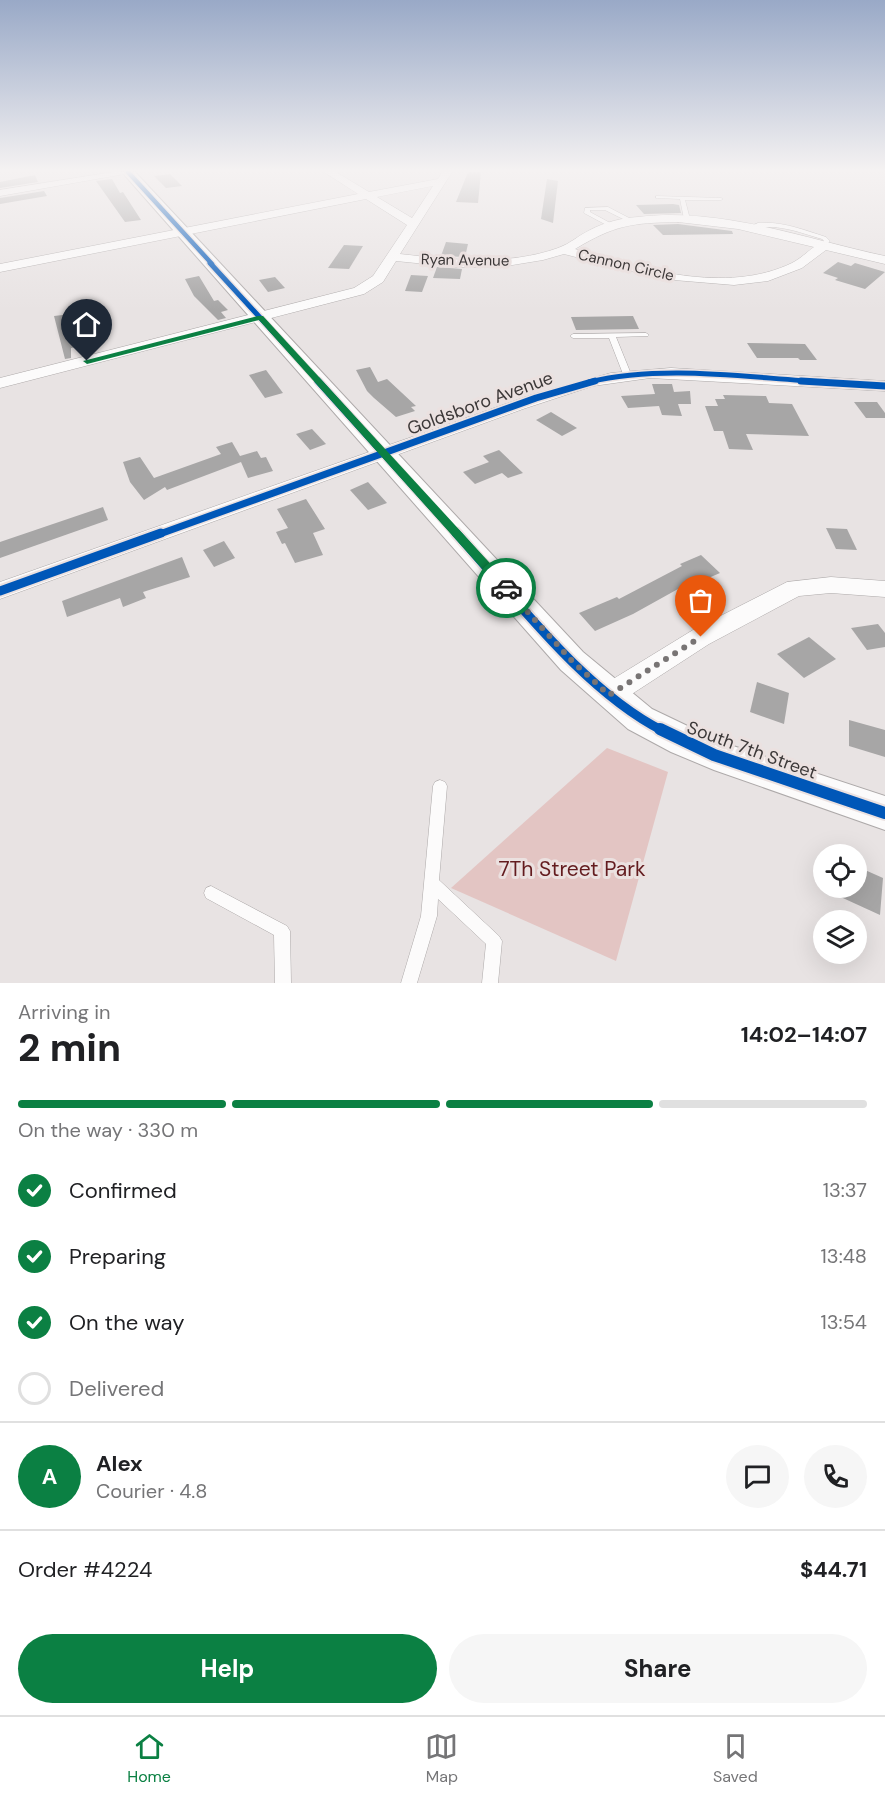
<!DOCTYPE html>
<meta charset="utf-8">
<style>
body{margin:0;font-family:"DM Sans",sans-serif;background:#f6f6f6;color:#202124;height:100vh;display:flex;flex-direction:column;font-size:22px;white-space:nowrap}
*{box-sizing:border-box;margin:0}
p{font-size:20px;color:#757577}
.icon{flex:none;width:33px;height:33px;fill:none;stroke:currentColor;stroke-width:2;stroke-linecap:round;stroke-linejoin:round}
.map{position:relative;height:983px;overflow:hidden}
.details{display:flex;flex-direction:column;background:#fff;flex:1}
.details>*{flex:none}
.tools{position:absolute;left:813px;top:844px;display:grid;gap:12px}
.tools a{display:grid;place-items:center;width:54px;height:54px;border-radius:50%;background:#fff;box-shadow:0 6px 24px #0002;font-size:30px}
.pin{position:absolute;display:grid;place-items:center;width:51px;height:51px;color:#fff;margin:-62px -26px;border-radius:50% 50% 50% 0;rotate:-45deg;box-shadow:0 0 6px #0007}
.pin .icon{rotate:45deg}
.courier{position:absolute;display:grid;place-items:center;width:60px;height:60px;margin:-30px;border:4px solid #0b8043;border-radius:50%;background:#fff;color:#222;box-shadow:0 2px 8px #0007}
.overview em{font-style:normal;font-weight:700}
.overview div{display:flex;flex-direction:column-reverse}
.overview{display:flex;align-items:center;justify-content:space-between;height:102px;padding:0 18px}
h1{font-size:39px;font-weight:700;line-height:45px}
.bar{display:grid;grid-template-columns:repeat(4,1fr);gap:9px 6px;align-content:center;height:72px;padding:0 18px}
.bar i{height:8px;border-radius:4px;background:#e0e0e0}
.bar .selected{background:#0b8043}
.bar p{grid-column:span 4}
.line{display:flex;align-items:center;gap:15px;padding:0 18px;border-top:2px solid #e0e0e0}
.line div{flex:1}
.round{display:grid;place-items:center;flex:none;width:63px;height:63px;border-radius:32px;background:#f6f6f6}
ol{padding:0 18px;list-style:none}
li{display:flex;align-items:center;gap:18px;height:66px}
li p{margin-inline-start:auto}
li .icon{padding:6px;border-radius:50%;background:#0b8043;color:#fff;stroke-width:4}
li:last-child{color:#757577}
li i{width:33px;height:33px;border:3px solid #e0e0e0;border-radius:50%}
.cta{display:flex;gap:12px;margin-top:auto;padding:12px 18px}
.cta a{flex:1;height:69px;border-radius:36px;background:#0b8043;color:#fff;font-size:24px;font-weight:700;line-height:69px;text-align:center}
.cta a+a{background:#f6f6f6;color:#202124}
.tab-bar{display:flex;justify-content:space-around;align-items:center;height:84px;border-top:2px solid #e0e0e0;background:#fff;font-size:16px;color:#757577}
.tab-bar a{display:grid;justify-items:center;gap:3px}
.tab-bar .selected{color:#0b8043}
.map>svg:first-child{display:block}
</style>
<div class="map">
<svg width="885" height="983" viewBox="0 0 885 983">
<rect width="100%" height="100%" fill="#e8e3e3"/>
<path fill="#e3c5c3" d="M 607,748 L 668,772 L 616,961 L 451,888 Z"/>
<g fill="#a7a6a6">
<path d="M 468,172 L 481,172 L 478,203 L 456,202 Z"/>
<path d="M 170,174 L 182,186 L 166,188 L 154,176 Z"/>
<path d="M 35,175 L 38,182 L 0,188 L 0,182 Z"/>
<path d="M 112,179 L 120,193 L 123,192 L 141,220 L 125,222 L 96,181 Z"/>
<path d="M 547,179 L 558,181 L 553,223 L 541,219 Z"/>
<path d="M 44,191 L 47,196 L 0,204 L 0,198 Z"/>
<path d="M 673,204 L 679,205 L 681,213 L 644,214 L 636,205 Z"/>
<path d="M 678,224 L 732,231 L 733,234 L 663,235 L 653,225 Z"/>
<path d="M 446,242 L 468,244 L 465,257 L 441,256 Z"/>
<path d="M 344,245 L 363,246 L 349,269 L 328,268 Z"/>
<path d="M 838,262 L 851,266 L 855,263 L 885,272 L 865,289 L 835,280 L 838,278 L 823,273 Z"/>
<path d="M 437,267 L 462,269 L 460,279 L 433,278 Z"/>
<path d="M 411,275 L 428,276 L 422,292 L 405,291 Z"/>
<path d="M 199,276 L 214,301 L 218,300 L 228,310 L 221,312 L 226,318 L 218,320 L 194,296 L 185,279 Z"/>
<path d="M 275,277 L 285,288 L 268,292 L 259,280 Z"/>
<path d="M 71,314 L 71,334 L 83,331 L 87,345 L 71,348 L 71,358 L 65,359 L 54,316 Z"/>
<path d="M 633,316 L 639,329 L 576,330 L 571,317 Z"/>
<path d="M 747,343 L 805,344 L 817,360 L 800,360 L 798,358 L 757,358 Z"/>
<path d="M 370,367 L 378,382 L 387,379 L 416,406 L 411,407 L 415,411 L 396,417 L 374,398 L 367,391 L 356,370 Z"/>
<path d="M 266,370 L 283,393 L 265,398 L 249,375 Z"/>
<path d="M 652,384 L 672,384 L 674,392 L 690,391 L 691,404 L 678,404 L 682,416 L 662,415 L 659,406 L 628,408 L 621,396 L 655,394 Z"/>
<path d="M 723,395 L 766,396 L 769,403 L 792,404 L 809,436 L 746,434 L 753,450 L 729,449 L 723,431 L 714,431 L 705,406 L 718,406 L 715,399 L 725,399 Z"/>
<path d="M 854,402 L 877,402 L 885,413 L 885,418 L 866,418 Z"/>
<path d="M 551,412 L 577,428 L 562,436 L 536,420 Z"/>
<path d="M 312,429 L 326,444 L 310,450 L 296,434 Z"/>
<path d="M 232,442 L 240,456 L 257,451 L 261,458 L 266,457 L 273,471 L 248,478 L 241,462 L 167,490 L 165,487 L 144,500 L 130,482 L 123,462 L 140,457 L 154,478 L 221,454 L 216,447 Z"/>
<path d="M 499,450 L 523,473 L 508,478 L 502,473 L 475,484 L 463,472 L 489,462 L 483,456 Z"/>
<path d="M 368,482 L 387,503 L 368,510 L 350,490 Z"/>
<path d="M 306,499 L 325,529 L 313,533 L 323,555 L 295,563 L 285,543 L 282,544 L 276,532 L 288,528 L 277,509 Z"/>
<path d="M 103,507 L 108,520 L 0,558 L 0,542 Z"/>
<path d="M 826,528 L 847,529 L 857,550 L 836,549 Z"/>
<path d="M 224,541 L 235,558 L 214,567 L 203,550 Z"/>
<path d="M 701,555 L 720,573 L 699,582 L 696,579 L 633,614 L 595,631 L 579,613 L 617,597 L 619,599 L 682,566 L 680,564 Z"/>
<path d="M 182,557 L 190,577 L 143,592 L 146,598 L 123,607 L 120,598 L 67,617 L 62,601 Z"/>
<path d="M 878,624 L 885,633 L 885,647 L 867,650 L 851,628 Z"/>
<path d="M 809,637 L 836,659 L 804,678 L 777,654 Z"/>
<path d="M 757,682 L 789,693 L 784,724 L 750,712 Z"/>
<path d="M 849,720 L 885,730 L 885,757 L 849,746 Z"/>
<path d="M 856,866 L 883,878 L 880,915 L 821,888 L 856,888 Z"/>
</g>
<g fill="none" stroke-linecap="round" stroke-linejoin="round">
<defs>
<g id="service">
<path d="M 656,196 L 721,198 L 723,199 L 721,200 L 685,200 L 690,219 L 687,221 L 684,219 L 680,199 L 658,198 L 656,198 Z"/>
<path d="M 608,207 L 633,220 L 634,221 L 629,222 L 605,210 L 590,210 L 590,212 L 614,225 L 615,226 L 612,228 L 584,213 L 585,208 Z"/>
<path d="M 758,223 C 782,221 804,230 826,237 L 830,241 L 823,248 L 820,246 L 824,241 L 822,239 C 798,232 775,222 750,230 L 747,228 Z"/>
<path d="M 646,333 L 649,335 L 648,336 L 616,337 L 631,374 L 627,376 L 623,374 L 609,338 L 573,338 L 570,336 L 573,334 Z"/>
<path d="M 440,780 L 445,782 L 447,786 L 439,880 L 499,936 L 502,941 L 498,983 L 482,983 L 486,944 L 438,899 L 437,916 L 417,983 L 401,983 L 421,916 L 433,786 L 435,782 Z"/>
<path d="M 211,886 L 287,926 L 290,931 L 291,983 L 275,983 L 274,935 L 206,898 L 204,893 L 206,888 Z"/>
</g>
<g id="minor">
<path d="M 113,172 L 136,172 L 0,196 L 0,190 Z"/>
<path d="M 324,172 L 336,172 L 369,192 L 438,179 L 442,172 L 452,172 L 400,254 C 452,260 508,266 558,248 C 570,244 579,235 590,230 C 605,222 622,218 638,217 C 722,207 805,239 885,256 L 885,264 L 826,250 L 802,268 L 768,281 L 734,285 L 662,279 L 564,254 L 543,260 L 500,267 L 456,267 L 396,261 L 383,282 L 364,294 L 0,388 L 0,378 L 354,288 L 373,276 L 407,225 L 366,199 L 0,272 L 0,264 L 358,194 ZM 433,186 L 412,218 L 377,197 ZM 678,222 L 738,229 L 814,247 C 807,252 800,259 792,263 C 726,295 641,269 575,249 C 615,225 631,223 678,222 Z"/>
<path d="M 671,368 L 885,381 L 885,391 L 650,378 L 593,386 L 523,409 L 0,599 L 0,582 L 531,395 L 611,373 Z"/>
<path d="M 831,577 L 885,581 L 885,597 L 831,593 L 799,596 L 709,644 L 618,703 L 609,706 L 600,703 L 596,695 L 600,687 L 693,630 L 787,582 Z"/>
</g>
<path id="tertiary" d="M 122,172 L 135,172 L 583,652 L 652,709 L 721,742 L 885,796 L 885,830 L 714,770 L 671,752 L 628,729 L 561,670 Z"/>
</defs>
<use href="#service" stroke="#ada9a9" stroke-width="1"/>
<use href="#minor" stroke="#ada9a9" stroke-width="1"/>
<use href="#tertiary" stroke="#ada9a9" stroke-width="2"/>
<use href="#service" fill="#fcfbfb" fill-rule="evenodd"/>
<use href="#minor" fill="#fcfbfb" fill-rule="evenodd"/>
<use href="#tertiary" fill="#fcfbfb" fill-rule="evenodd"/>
<defs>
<path id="cycleway-far4" d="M 128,172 L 212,264"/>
<g id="cycleway-far3">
<path d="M 210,263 L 319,382"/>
<path d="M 589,382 C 665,364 748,378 825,382"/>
</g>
<g id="cycleway-far2">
<path d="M 318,381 L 457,535"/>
<path d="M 801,381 L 885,386"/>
<path d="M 157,535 L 536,398 L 595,381"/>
</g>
<g id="cycleway-far1">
<path d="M 456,533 C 515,598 584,691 663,731"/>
<path d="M 0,591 L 161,533"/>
</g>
<path id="cycleway" d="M 660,729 L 714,755 L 885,813"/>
</defs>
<use href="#cycleway-far4" stroke="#ebe1e0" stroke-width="7"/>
<use href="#cycleway-far3" stroke="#ebe1e0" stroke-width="8"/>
<use href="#cycleway-far2" stroke="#ebe1e0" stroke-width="10"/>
<use href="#cycleway-far1" stroke="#ebe1e0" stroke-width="13"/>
<use href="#cycleway" stroke="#ebe1e0" stroke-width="16"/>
<use href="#cycleway-far4" stroke="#0057b8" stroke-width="4.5"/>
<use href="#cycleway-far3" stroke="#0057b8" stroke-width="5"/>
<use href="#cycleway-far2" stroke="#0057b8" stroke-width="7"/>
<use href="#cycleway-far1" stroke="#0057b8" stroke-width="9"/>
<use href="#cycleway" stroke="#0057b8" stroke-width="12"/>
</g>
<linearGradient id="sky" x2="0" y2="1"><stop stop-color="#99a9c7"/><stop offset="0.55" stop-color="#f5f2f2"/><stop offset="1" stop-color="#f5f2f2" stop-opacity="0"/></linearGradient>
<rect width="885" height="310" fill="url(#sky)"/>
<path fill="#0b8043" d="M 258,316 L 263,316 L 510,585 L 510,591 L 502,591 L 259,320 L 87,364 L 83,361 Z"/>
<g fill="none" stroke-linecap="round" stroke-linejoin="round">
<path stroke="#787474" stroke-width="6" stroke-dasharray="0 10.8" d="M 506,588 L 572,661 L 609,695 L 701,637"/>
</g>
<g text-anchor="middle" stroke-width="6" stroke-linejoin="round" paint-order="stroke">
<g font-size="15" fill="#3c3838" stroke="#ebe1e0">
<text transform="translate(465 260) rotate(1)" y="5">Ryan Avenue</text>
<text transform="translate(626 265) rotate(13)" y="5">Cannon Circle</text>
</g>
<g font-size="18" fill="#3c3838" stroke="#ebe1e0">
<text transform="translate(480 403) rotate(-20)" y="6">Goldsboro Avenue</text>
<text transform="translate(752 750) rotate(20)" y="6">South 7th Street</text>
</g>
<g font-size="21" fill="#631b1e" stroke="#ebe1e0">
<text x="572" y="876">7Th Street Park</text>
</g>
</g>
</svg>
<div class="tools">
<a><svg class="icon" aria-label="locate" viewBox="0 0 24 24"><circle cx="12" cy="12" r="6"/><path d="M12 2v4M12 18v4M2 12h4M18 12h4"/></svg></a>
<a><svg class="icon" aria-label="layers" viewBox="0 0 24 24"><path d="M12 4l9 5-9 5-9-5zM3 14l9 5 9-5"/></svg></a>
</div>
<div class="pin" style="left:701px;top:637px;background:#ea580c"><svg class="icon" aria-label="bag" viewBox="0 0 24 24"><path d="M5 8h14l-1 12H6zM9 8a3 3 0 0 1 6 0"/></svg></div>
<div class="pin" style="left:87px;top:361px;background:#1f2937"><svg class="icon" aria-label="home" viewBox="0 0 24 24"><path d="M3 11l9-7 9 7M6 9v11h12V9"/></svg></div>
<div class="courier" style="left:506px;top:588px"><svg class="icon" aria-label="car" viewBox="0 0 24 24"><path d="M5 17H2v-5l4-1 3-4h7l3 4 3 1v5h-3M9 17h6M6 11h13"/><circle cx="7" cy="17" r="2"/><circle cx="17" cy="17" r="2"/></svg></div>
</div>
<section class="details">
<div class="overview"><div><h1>2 min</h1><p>Arriving in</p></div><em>14:02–14:07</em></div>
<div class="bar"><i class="selected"></i><i class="selected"></i><i class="selected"></i><i></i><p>On the way · 330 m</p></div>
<ol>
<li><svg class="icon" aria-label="check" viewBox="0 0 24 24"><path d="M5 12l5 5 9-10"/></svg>Confirmed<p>13:37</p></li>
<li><svg class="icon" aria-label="check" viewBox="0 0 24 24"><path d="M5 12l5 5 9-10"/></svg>Preparing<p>13:48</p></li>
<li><svg class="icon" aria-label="check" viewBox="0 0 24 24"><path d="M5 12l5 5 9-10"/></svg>On the way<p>13:54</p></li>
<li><i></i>Delivered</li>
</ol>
<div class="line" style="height:108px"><b class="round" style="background:#0b8043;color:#fff">A</b><div><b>Alex</b><p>Courier · 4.8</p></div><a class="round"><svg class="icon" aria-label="chat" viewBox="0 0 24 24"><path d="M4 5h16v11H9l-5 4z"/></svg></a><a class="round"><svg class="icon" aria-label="phone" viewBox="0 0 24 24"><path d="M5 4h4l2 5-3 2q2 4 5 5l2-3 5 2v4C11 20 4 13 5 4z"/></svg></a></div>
<div class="line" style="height:78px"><div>Order #4224</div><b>$44.71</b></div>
<div class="cta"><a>Help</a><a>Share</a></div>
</section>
<nav class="tab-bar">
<a class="selected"><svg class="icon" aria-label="home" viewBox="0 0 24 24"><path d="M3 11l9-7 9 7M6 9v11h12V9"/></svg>Home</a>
<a><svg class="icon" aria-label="map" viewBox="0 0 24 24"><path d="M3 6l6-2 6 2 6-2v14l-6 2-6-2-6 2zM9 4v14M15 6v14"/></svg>Map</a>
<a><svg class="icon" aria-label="saved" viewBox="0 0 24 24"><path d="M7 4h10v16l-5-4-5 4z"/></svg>Saved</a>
</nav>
